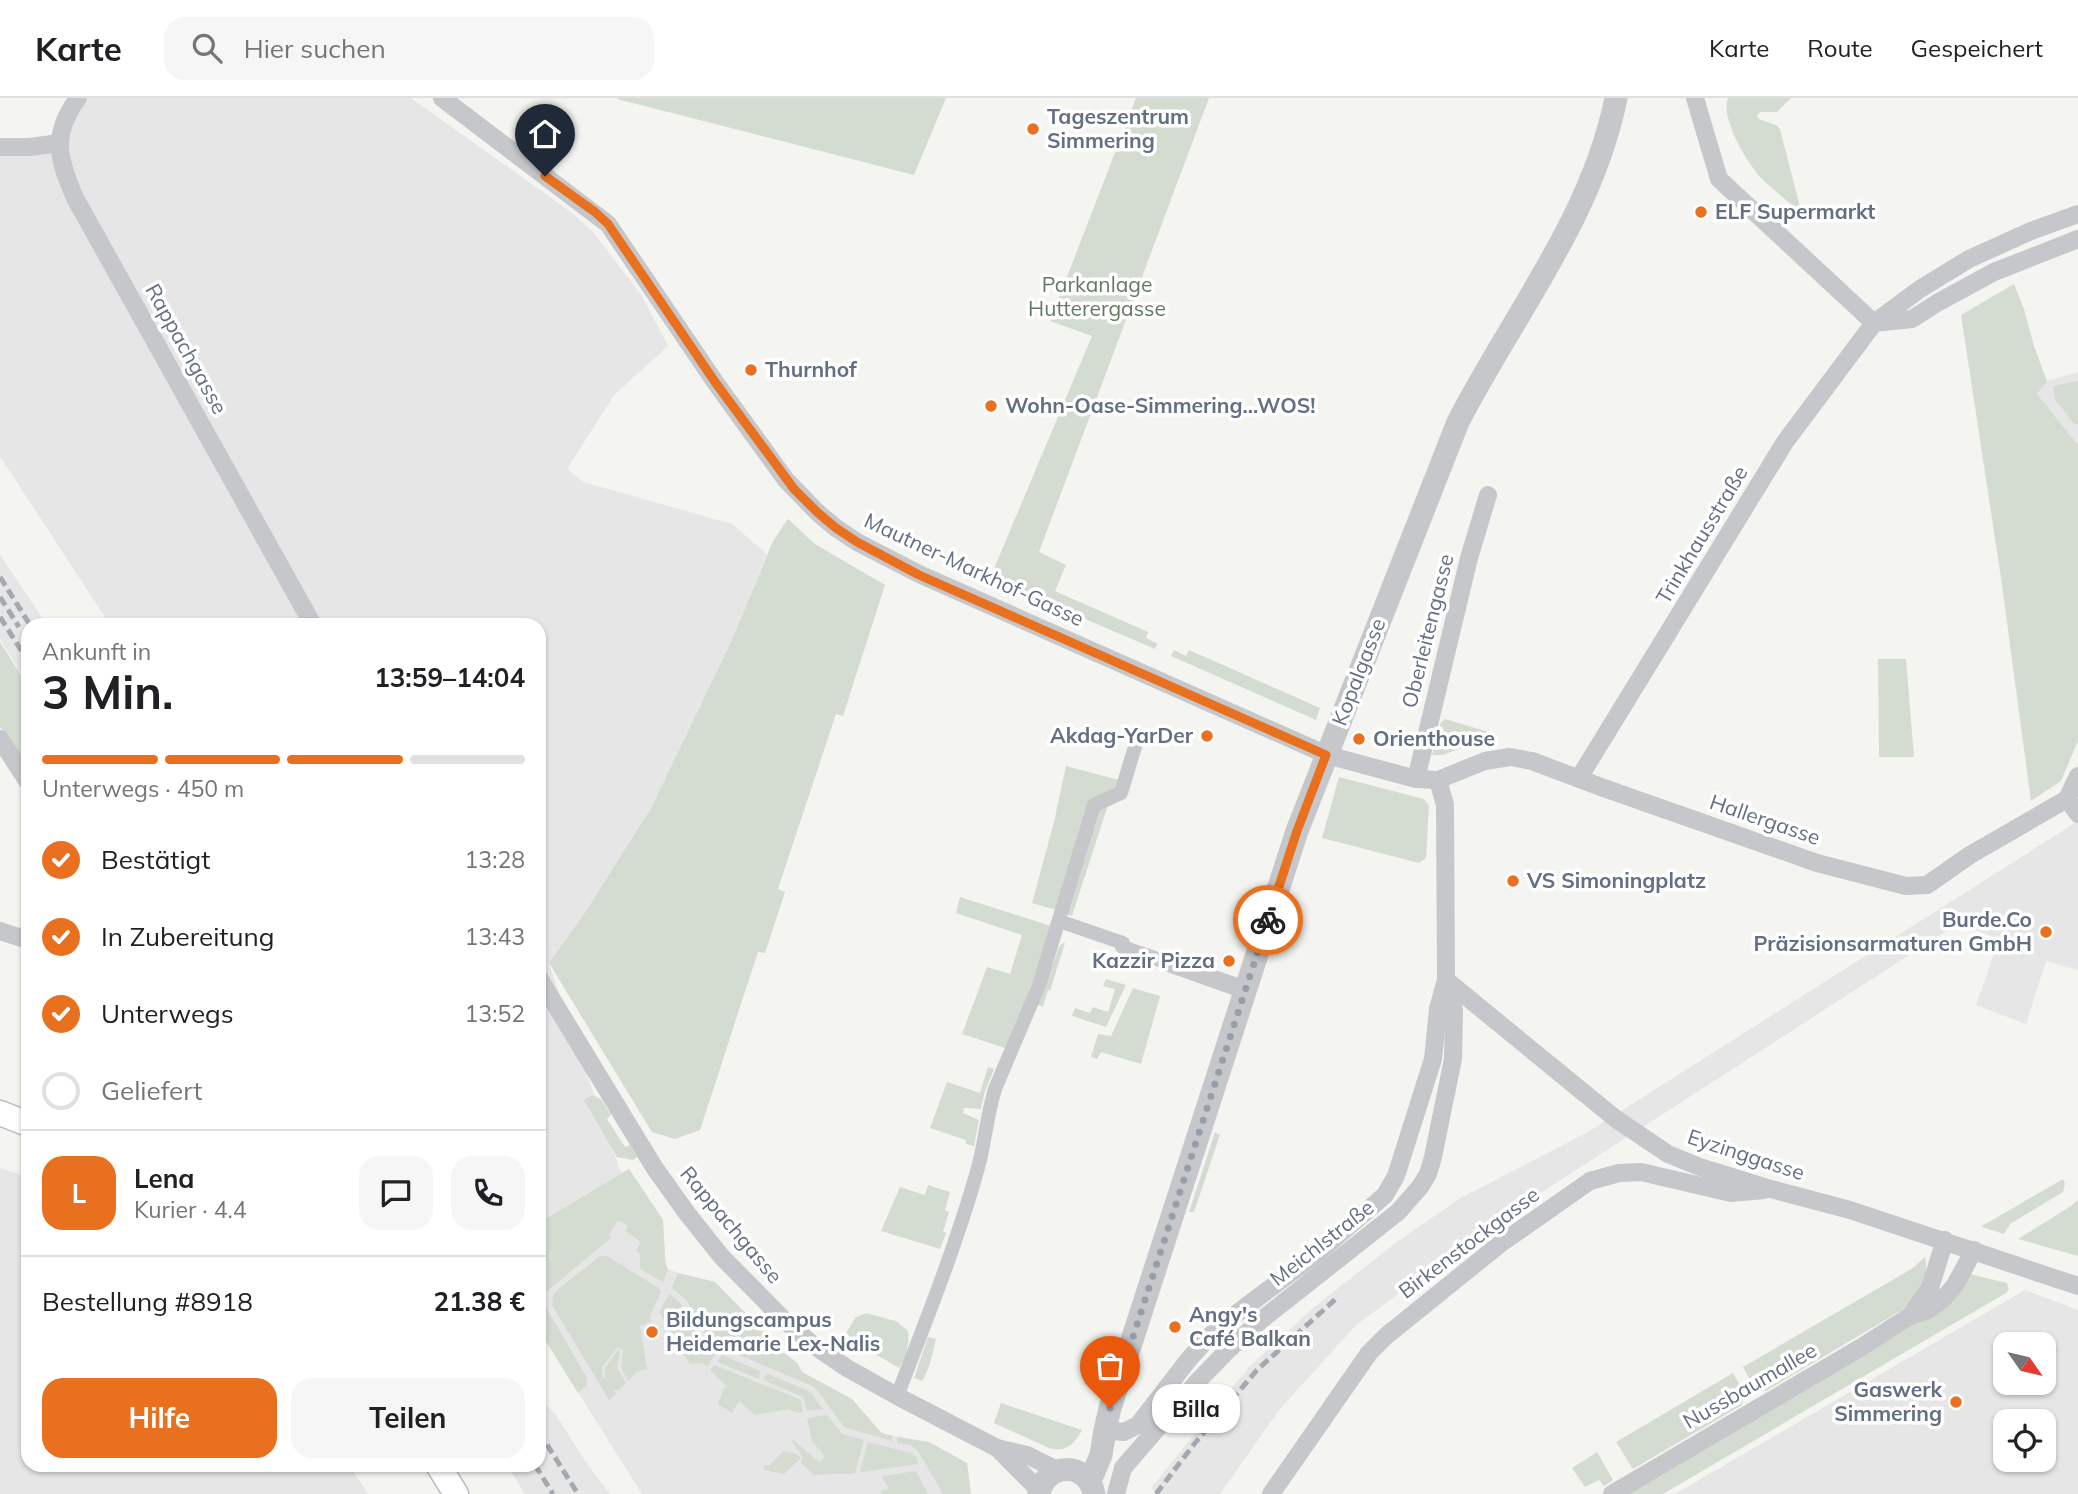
<!DOCTYPE html>
<html lang="de">
<meta charset="utf-8">
<style>
body{margin:0;font-family:Mulish,sans-serif;background:#f6f6f6;color:#202124;height:100vh;display:flex;flex-direction:column;font-size:26px;white-space:nowrap}
*{box-sizing:border-box;margin:0}
p{font-size:23px;color:#757577}
.icon{flex:none;width:38px;height:38px;fill:none;stroke:currentColor;stroke-width:2;stroke-linecap:round;stroke-linejoin:round}
.map{position:relative;flex:1;overflow:hidden}
.drawer{position:absolute;left:21px;top:520px;width:525px;height:854px;display:flex;flex-direction:column;background:#fff;border-radius:21px;box-shadow:0 2px 5px #0004}
.drawer>*{flex:none}
.needle{width:46px;rotate:124deg}
.buttons{position:absolute;left:1993px;top:1234px;display:grid;gap:14px}
.buttons a{display:grid;place-items:center;width:63px;height:63px;border-radius:14px;background:#fff;box-shadow:0 2px 5px #0004;font-size:35px}
.pin{position:absolute;display:grid;place-items:center;width:60px;height:60px;color:#fff;margin:-72px -30px;border-radius:50% 50% 50% 0;rotate:-45deg;box-shadow:0 0 7px #0007}
.pin .icon{rotate:45deg}
.courier{position:absolute;display:grid;place-items:center;width:70px;height:70px;margin:-35px;border:5px solid #e8701e;border-radius:50%;background:#fff;color:#222;box-shadow:0 2px 9px #0007}
.bubble{position:absolute;height:49px;border-radius:21px;background:#fff;box-shadow:0 2px 5px #0004;font-size:23px;font-weight:700;line-height:49px;text-align:center}
.headline em{font-style:normal;font-weight:700}
.headline div{display:flex;flex-direction:column-reverse}
.headline{display:flex;align-items:center;justify-content:space-between;height:119px;padding:0 21px}
h1{font-size:46px;font-weight:700;line-height:52px}
.bar{display:grid;grid-template-columns:repeat(4,1fr);gap:10px 7px;align-content:center;height:84px;padding:0 21px}
.bar i{height:9px;border-radius:5px;background:#e0e0e0}
.bar .active{background:#e8701e}
.bar p{grid-column:span 4}
.line{display:flex;align-items:center;gap:18px;padding:0 21px;border-top:2px solid #e0e0e0}
.line div{flex:1}
.round{display:grid;place-items:center;flex:none;width:74px;height:74px;border-radius:21px;background:#f6f6f6}
ol{padding:0 21px;list-style:none}
li{display:flex;align-items:center;gap:21px;height:77px}
li p{margin-inline-start:auto}
li .icon{padding:7px;border-radius:50%;background:#e8701e;color:#fff;stroke-width:4}
li:last-child{color:#757577}
li i{width:38px;height:38px;border:4px solid #e0e0e0;border-radius:50%}
.action{display:flex;gap:14px;margin-top:auto;padding:14px 21px}
.action a{flex:1;height:80px;border-radius:21px;background:#e8701e;color:#fff;font-size:28px;font-weight:700;line-height:80px;text-align:center}
.action a+a{background:#f6f6f6;color:#202124}
header{display:flex;align-items:center;gap:42px;box-sizing:border-box;height:98px;padding:0 35px;background:#fff;border-bottom:2px solid #e0e0e0}
header strong{font-size:33px}
nav{display:flex;gap:38px;margin-inline-start:auto;font-size:24px}
.search{width:490px;height:63px;background:#f6f6f6;display:flex;align-items:center;gap:18px;box-sizing:border-box;padding:0 24px;border-radius:21px;color:#757577;font-size:26px}
.map>svg:first-child{display:block}
</style>
<header>
<strong>Karte</strong>
<div class="search"><svg class="icon" aria-label="search" viewBox="0 0 24 24"><circle cx="10" cy="10" r="6"/><path d="M15 15l6 6"/></svg>Hier suchen</div>
<nav><a>Karte</a><a>Route</a><a>Gespeichert</a></nav>
</header>
<div class="map">
<svg width="2078" height="1396" viewBox="0 0 2078 1396">
<rect width="100%" height="100%" fill="#f4f5f1"/>
<g fill="#e5e6e5" fill-rule="evenodd">
<path d="M 88,0 L 411,0 L 571,114 L 593,134 L 642,198 L 668,248 L 614,297 L 567,371 L 583,384 L 732,426 L 767,456 L 730,546 L 651,710 L 584,816 L 549,866 L 621,1075 L 629,1071 L 663,1122 L 666,1170 L 678,1175 L 715,1184 L 766,1236 L 772,1255 L 785,1255 L 797,1265 L 802,1274 L 852,1301 L 883,1336 L 929,1344 L 967,1365 L 971,1396 L 642,1396 L 539,1232 L 539,527 L 110,527 L 0,358 L 0,49 L 47,47 Z"/>
<path d="M 2078,274 L 2078,347 L 2037,296 L 2047,283 Z"/>
<path d="M 0,457 L 47,527 L 28,527 L 28,586 L 0,541 Z"/>
<path d="M 2078,723 L 2078,872 L 2046,863 L 2026,926 L 1976,907 L 1999,841 L 1971,830 L 1965,821 L 1525,1105 L 1357,1226 L 1279,1312 L 1220,1396 L 1159,1396 L 1151,1390 L 1249,1269 L 1313,1210 L 1394,1146 L 1459,1101 L 1588,1034 Z"/>
<path d="M 0,1070 L 16,1075 L 28,1081 L 28,1367 L 349,1367 L 368,1396 L 0,1396 Z"/>
<path d="M 2025,1192 L 2078,1212 L 2078,1396 L 1675,1396 ZM 2006,1246 L 2044,1246 L 2044,1284 L 2006,1284 ZM 2006,1323 L 2044,1323 L 2044,1362 L 2006,1362 Z"/>
<path d="M 539,1300 L 556,1317 L 585,1363 L 610,1396 L 525,1396 L 507,1367 L 539,1367 Z"/>
</g>
<g fill="#d4dcd2">
<path d="M 618,0 L 946,0 L 914,77 L 617,1 Z"/>
<path d="M 1136,0 L 1209,0 L 1039,454 L 1066,467 L 1055,493 L 1148,534 L 1146,540 L 1158,546 L 1155,551 L 990,480 L 1092,238 L 1050,223 Z"/>
<path d="M 1728,0 L 1791,0 L 1777,14 L 1760,14 L 1757,18 L 1759,21 L 1776,27 L 1780,31 L 1801,113 L 1799,114 C 1787,102 1773,92 1761,80 C 1747,65 1720,20 1728,0 Z"/>
<path d="M 2014,186 L 2024,211 L 2034,248 L 2047,283 L 2037,296 L 2078,347 L 2078,643 L 2061,683 L 2031,703 L 2001,480 L 1961,217 Z"/>
<path d="M 2078,283 L 2078,325 L 2075,327 L 2055,301 L 2053,288 Z"/>
<path d="M 788,421 L 815,446 L 885,487 L 843,618 L 836,616 L 778,791 L 785,794 L 765,855 L 758,854 L 700,1032 L 675,1041 L 652,1034 L 549,865 L 584,816 L 651,710 L 730,546 L 773,443 Z"/>
<path d="M 0,544 L 28,588 L 28,671 L 0,629 Z"/>
<path d="M 1174,552 L 1186,558 L 1189,552 L 1320,610 L 1316,622 L 1171,558 Z"/>
<path d="M 1878,561 L 1906,561 L 1914,659 L 1879,659 Z"/>
<path d="M 1445,621 L 1495,636 L 1496,637 L 1443,657 L 1432,657 L 1441,624 Z"/>
<path d="M 1066,668 L 1119,682 L 1117,693 L 1098,702 L 1056,812 L 1032,805 L 1054,724 Z"/>
<path d="M 1339,679 L 1424,701 L 1429,708 L 1426,760 L 1419,765 L 1322,740 Z"/>
<path d="M 1109,704 L 1072,818 L 1066,816 L 1096,710 Z"/>
<path d="M 960,799 L 1051,828 L 1035,878 L 1005,950 L 962,936 L 987,869 L 1010,876 L 1022,837 L 956,815 Z"/>
<path d="M 1063,845 L 1065,845 L 1050,893 L 1048,892 L 1043,909 L 1038,907 L 1059,849 Z"/>
<path d="M 1106,881 L 1126,887 L 1106,929 L 1072,918 L 1075,910 L 1090,915 L 1093,909 L 1108,914 L 1115,891 L 1103,888 Z"/>
<path d="M 1133,890 L 1160,898 L 1141,966 L 1101,954 L 1097,961 L 1091,959 L 1098,936 L 1111,938 Z"/>
<path d="M 988,969 L 994,971 L 985,993 L 981,1011 L 964,1010 L 963,1015 L 979,1022 L 974,1048 L 966,1046 L 966,1042 L 930,1030 L 947,984 L 980,995 Z"/>
<path d="M 592,997 L 601,1001 L 611,1017 L 607,1021 L 625,1049 L 630,1047 L 637,1059 L 633,1062 L 617,1059 L 584,1002 Z"/>
<path d="M 1215,1034 L 1220,1037 L 1194,1114 L 1189,1114 Z"/>
<path d="M 629,1071 L 663,1122 L 665,1163 L 668,1172 L 663,1184 L 640,1171 L 640,1156 L 636,1153 L 641,1144 L 625,1133 L 628,1128 L 618,1122 L 609,1137 L 612,1139 L 540,1199 L 587,1280 L 586,1288 L 578,1295 L 539,1232 L 539,1125 Z"/>
<path d="M 2063,1081 L 2065,1086 L 2063,1094 L 2010,1126 L 2004,1136 L 1982,1129 L 1982,1128 Z"/>
<path d="M 928,1087 L 950,1094 L 945,1112 L 949,1114 L 943,1134 L 946,1135 L 940,1151 L 881,1133 L 900,1089 L 925,1097 Z"/>
<path d="M 2078,1102 L 2078,1158 L 2018,1141 L 2071,1108 Z"/>
<path d="M 600,1158 L 607,1158 L 660,1191 L 661,1194 L 650,1218 L 651,1224 L 640,1228 L 647,1271 L 636,1274 L 628,1283 L 621,1269 L 623,1252 L 618,1249 L 602,1269 L 603,1279 L 605,1279 L 605,1270 L 618,1252 L 620,1253 L 617,1270 L 626,1285 L 619,1292 L 614,1292 L 614,1294 L 616,1295 L 609,1302 L 552,1207 L 553,1197 L 556,1193 Z"/>
<path d="M 1925,1159 C 1930,1183 1920,1196 1902,1212 L 1766,1293 L 1754,1289 L 1743,1269 L 1913,1170 Z"/>
<path d="M 678,1175 L 715,1184 L 766,1236 L 772,1255 L 785,1255 L 797,1265 L 802,1274 L 852,1301 L 880,1334 L 892,1338 L 892,1343 L 844,1329 L 817,1292 L 812,1288 L 711,1245 L 686,1202 L 672,1190 Z"/>
<path d="M 1970,1176 L 2007,1185 L 2009,1191 L 2006,1195 L 1663,1396 L 1628,1396 Z"/>
<path d="M 669,1196 C 692,1209 692,1241 716,1255 L 707,1269 L 703,1265 L 690,1266 L 659,1214 Z"/>
<path d="M 866,1215 L 896,1223 L 908,1233 C 910,1246 906,1259 899,1270 L 855,1244 L 846,1235 L 856,1219 Z"/>
<path d="M 928,1239 L 936,1241 C 932,1256 930,1271 922,1283 L 914,1280 Z"/>
<path d="M 722,1257 L 760,1273 L 759,1281 L 717,1264 Z"/>
<path d="M 714,1267 L 799,1301 L 801,1303 L 803,1314 L 798,1315 L 788,1311 L 755,1317 L 739,1303 L 732,1315 L 718,1306 L 724,1290 L 727,1289 L 710,1272 Z"/>
<path d="M 1733,1275 L 1744,1295 L 1742,1307 L 1633,1371 L 1616,1344 Z"/>
<path d="M 767,1276 L 809,1293 L 823,1311 L 807,1313 L 803,1299 L 763,1282 Z"/>
<path d="M 1001,1305 L 1082,1332 C 1075,1346 1065,1355 1049,1350 L 994,1325 Z"/>
<path d="M 827,1317 L 842,1336 L 864,1342 L 855,1375 C 841,1377 829,1375 814,1377 L 801,1365 L 803,1359 L 791,1342 L 792,1341 L 819,1364 L 825,1359 L 812,1343 L 807,1320 Z"/>
<path d="M 898,1339 L 929,1344 L 967,1365 L 971,1396 L 943,1396 L 918,1353 L 910,1347 L 897,1345 Z"/>
<path d="M 868,1344 L 911,1355 L 916,1359 L 918,1366 L 862,1374 L 860,1372 Z"/>
<path d="M 784,1353 L 797,1356 L 801,1360 L 784,1376 L 764,1372 L 764,1367 L 770,1367 Z"/>
<path d="M 1597,1354 L 1613,1382 L 1604,1388 L 1599,1382 L 1585,1389 L 1572,1370 Z"/>
<path d="M 916,1373 L 928,1396 L 882,1396 L 881,1393 L 889,1391 L 882,1378 Z"/>
</g>
<g fill="none" stroke-linecap="round" stroke-linejoin="round">
<defs>
<g id="secondary">
<path d="M 0,1015 L 28,1026"/>
<path d="M 438,1367 L 456,1396"/>
</g>
</defs>
<use href="#secondary" stroke="#b7babf" stroke-width="27"/>
<g stroke="#c5c7cb" stroke-width="14">
<path d="M 1059,823 L 1123,845 L 1122,849 L 1169,865"/>
<path d="M 897,1298 C 926,1223 956,1148 978,1070 C 985,1044 987,1017 995,991 L 1039,887 L 1094,707 L 1121,695 L 1137,642"/>
</g>
<g stroke="#c5c7cb" stroke-width="18">
<path d="M 78,0 C 51,37 58,61 75,100 L 313,527"/>
<path d="M 442,0 L 608,126 L 715,284 L 786,382 L 817,414 L 836,430 L 857,444 L 919,476 L 1327,657 L 1416,681 L 1438,682 L 1485,663 L 1510,659 L 1532,663 L 1601,689 L 1817,765 L 1906,788 L 1927,787 L 1970,757 L 2067,701 L 2078,716"/>
<path d="M 1695,0 L 1719,81 L 1874,225"/>
<path d="M 0,49 L 30,49 L 59,45"/>
<path d="M 1874,225 L 1912,221 L 1937,205 L 1994,174 L 2078,141"/>
<path d="M 0,641 L 28,684"/>
<path d="M 1579,680 L 1785,344 L 1874,225 L 1920,191 L 1969,161 L 2031,133 L 2078,116"/>
<path d="M 1416,681 L 1469,460 L 1488,397"/>
<path d="M 2067,701 L 2078,678"/>
<path d="M 0,833 L 28,842"/>
<path d="M 1169,865 L 1245,892"/>
<path d="M 539,880 L 654,1069 L 686,1114 L 721,1158 L 782,1220 L 813,1247 L 847,1270 L 897,1298 L 997,1350 L 1027,1357 L 1057,1372"/>
<path d="M 1446,882 L 1616,1021 L 1668,1056 L 1700,1069 L 1771,1091 L 1850,1112 L 2078,1188"/>
<path d="M 1910,1218 L 1930,1190 L 1945,1142"/>
<path d="M 1105,1332 L 1124,1334 L 1138,1327 L 1189,1261 L 1210,1238 L 1240,1213 L 1320,1153 L 1369,1111 L 1385,1097 L 1396,1078 L 1433,961 L 1438,911 L 1446,882 L 1445,707 L 1438,682"/>
<path d="M 997,1350 L 1039,1392"/>
<path d="M 1116,1396 L 1123,1370 L 1199,1282 L 1228,1252 L 1260,1223 L 1398,1114 L 1420,1089 L 1428,1076 L 1433,1059 L 1453,961 L 1454,912 L 1446,882"/>
<path d="M 1271,1396 L 1369,1255 L 1386,1238 L 1500,1146 L 1590,1083 L 1619,1075 L 1641,1074 L 1731,1095 L 1764,1092"/>
<path d="M 1612,1396 L 1860,1250 L 1910,1218 L 1928,1212 L 1943,1201 L 1955,1187 L 1974,1152"/>
</g>
<g stroke="#c5c7cb" stroke-width="23">
<path d="M 1090,1383 L 1101,1357 L 1105,1332 L 1110,1310 L 1297,733 L 1458,324 C 1513,217 1592,120 1616,0"/>
<path d="M 1039,1396 C 1045,1364 1088,1363 1094,1396"/>
</g>
<use href="#secondary" stroke="#fff" stroke-width="24"/>
<g stroke="#a4a8af" stroke-width="5" stroke-dasharray="10 5" stroke-linecap="butt">
<path d="M 0,479 L 30,527"/>
<path d="M 0,499 L 19,529"/>
<path d="M 0,519 L 28,563"/>
<path d="M 539,1334 L 578,1396"/>
<path d="M 535,1367 L 553,1396"/>
<path d="M 1156,1396 L 1195,1345 L 1257,1272 L 1338,1199"/>
</g>
</g>
<g fill="none" stroke-linecap="round" stroke-linejoin="round">
<path stroke="#969eaa" stroke-width="7" stroke-dasharray="0 12.6" d="M 1110,1310 L 1268,822"/>
<path stroke="#e8701e" stroke-width="9" d="M 545,78 L 595,114 L 608,126 L 715,284 L 794,391 L 817,414 L 836,430 L 857,444 L 919,477 L 1326,657 L 1297,733 L 1268,822"/>
</g>
<g fill="#e8701e" stroke="#fff" stroke-width="2.5">
<circle cx="1033" cy="31" r="7"/>
<circle cx="1701" cy="114" r="7"/>
<circle cx="751" cy="272" r="7"/>
<circle cx="991" cy="308" r="7"/>
<circle cx="1207" cy="638" r="7"/>
<circle cx="1359" cy="641" r="7"/>
<circle cx="1513" cy="783" r="7"/>
<circle cx="2046" cy="834" r="7"/>
<circle cx="1229" cy="863" r="7"/>
<circle cx="1175" cy="1229" r="7"/>
<circle cx="652" cy="1234" r="7"/>
<circle cx="1956" cy="1304" r="7"/>
</g>
<g text-anchor="middle" stroke-width="7" stroke-linejoin="round" paint-order="stroke">
<g font-size="21" font-weight="bold" fill="#636f83" stroke="#fff" text-anchor="start">
<text x="1047" y="26">Tageszentrum<tspan x="1047" dy="24">Simmering</tspan></text>
<text x="1715" y="121">ELF Supermarkt</text>
<text x="765" y="279">Thurnhof</text>
<text x="1005" y="315">Wohn-Oase-Simmering...WOS!</text>
<text x="1193" y="645" text-anchor="end">Akdag-YarDer</text>
<text x="1373" y="648">Orienthouse</text>
<text x="1527" y="790">VS Simoningplatz</text>
<text x="2032" y="829" text-anchor="end">Burde.Co<tspan x="2032" dy="24">Präzisionsarmaturen GmbH</tspan></text>
<text x="1215" y="870" text-anchor="end">Kazzir Pizza</text>
<text x="1189" y="1224">Angy's<tspan x="1189" dy="24">Café Balkan</tspan></text>
<text x="666" y="1229">Bildungscampus<tspan x="666" dy="24">Heidemarie Lex-Nalis</tspan></text>
<text x="1942" y="1299" text-anchor="end">Gaswerk<tspan x="1942" dy="24">Simmering</tspan></text>
</g>
<g font-size="21" fill="#637a62" stroke="#fff">
<text x="1097" y="194">Parkanlage<tspan x="1097" dy="24">Hutterergasse</tspan></text>
</g>
<g font-size="21" fill="#636f83" stroke="#fff">
<text transform="translate(186 251) rotate(61)" y="7">Rappachgasse</text>
<text transform="translate(1702 437) rotate(-59)" y="7">Trinkhausstraße</text>
<text transform="translate(974 472) rotate(25)" y="7">Mautner-Markhof-Gasse</text>
<text transform="translate(1428 533) rotate(-76)" y="7">Oberleitengasse</text>
<text transform="translate(1359 574) rotate(-69)" y="7">Kopalgasse</text>
<text transform="translate(1765 722) rotate(19)" y="7">Hallergasse</text>
<text transform="translate(1746 1057) rotate(18)" y="7">Eyzinggasse</text>
<text transform="translate(731 1127) rotate(50)" y="7">Rappachgasse</text>
<text transform="translate(1322 1145) rotate(-38)" y="7">Meichlstraße</text>
<text transform="translate(1469 1145) rotate(-37)" y="7">Birkenstockgasse</text>
<text transform="translate(1750 1288) rotate(-30)" y="7">Nussbaumallee</text>
</g>
</g>
</svg>
<div class="buttons">
<a><svg class="needle" viewBox="-14 -14 28 28"><path d="M0-13l5 13h-10z" fill="#e53935"/><path d="M0 13l5-13h-10z" fill="#757577"/></svg></a>
<a><svg class="icon" aria-label="locate" viewBox="0 0 24 24"><circle cx="12" cy="12" r="6"/><path d="M12 2v4M12 18v4M2 12h4M18 12h4"/></svg></a>
</div>
<div class="pin" style="left:1110px;top:1310px;background:#ea580c"><svg class="icon" aria-label="bag" viewBox="0 0 24 24"><path d="M5 8h14l-1 12H6zM9 8a3 3 0 0 1 6 0"/></svg></div>
<div class="pin" style="left:545px;top:78px;background:#1f2937"><svg class="icon" aria-label="home" viewBox="0 0 24 24"><path d="M3 11l9-7 9 7M6 9v11h12V9"/></svg></div>
<div class="courier" style="left:1268px;top:822px"><svg class="icon" aria-label="bike" viewBox="0 0 24 24"><circle cx="6" cy="16" r="4"/><circle cx="18" cy="16" r="4"/><path d="M6 16l4-8h5l3 8M10 8l3 8H6M13 5h3"/></svg></div>
<div class="bubble" style="left:1152px;top:1286px;width:88px">Billa</div>
<section class="drawer">
<div class="headline"><div><h1>3 Min.</h1><p>Ankunft in</p></div><em>13:59–14:04</em></div>
<div class="bar"><i class="active"></i><i class="active"></i><i class="active"></i><i></i><p>Unterwegs · 450 m</p></div>
<ol>
<li><svg class="icon" aria-label="check" viewBox="0 0 24 24"><path d="M5 12l5 5 9-10"/></svg>Bestätigt<p>13:28</p></li>
<li><svg class="icon" aria-label="check" viewBox="0 0 24 24"><path d="M5 12l5 5 9-10"/></svg>In Zubereitung<p>13:43</p></li>
<li><svg class="icon" aria-label="check" viewBox="0 0 24 24"><path d="M5 12l5 5 9-10"/></svg>Unterwegs<p>13:52</p></li>
<li><i></i>Geliefert</li>
</ol>
<div class="line" style="height:126px"><b class="round" style="background:#e8701e;color:#fff">L</b><div><b>Lena</b><p>Kurier · 4.4</p></div><a class="round"><svg class="icon" aria-label="chat" viewBox="0 0 24 24"><path d="M4 5h16v11H9l-5 4z"/></svg></a><a class="round"><svg class="icon" aria-label="phone" viewBox="0 0 24 24"><path d="M5 4h4l2 5-3 2q2 4 5 5l2-3 5 2v4C11 20 4 13 5 4z"/></svg></a></div>
<div class="line" style="height:91px"><div>Bestellung #8918</div><b>21.38 €</b></div>
<div class="action"><a>Hilfe</a><a>Teilen</a></div>
</section>
</div>
